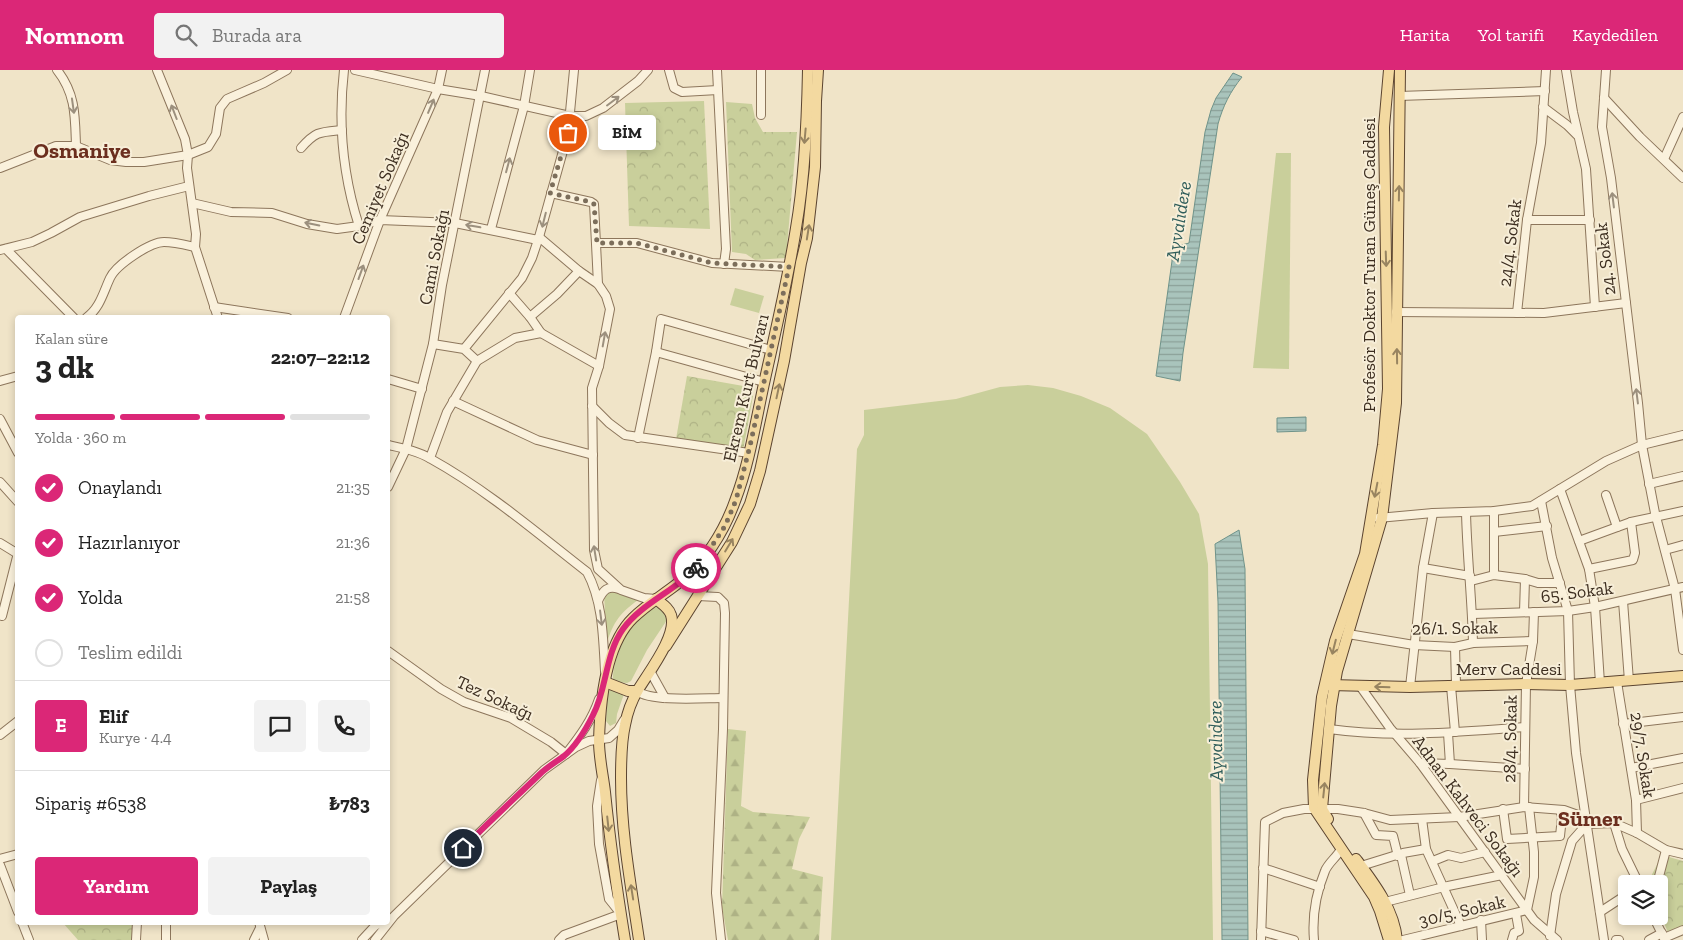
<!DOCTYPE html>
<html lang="tr">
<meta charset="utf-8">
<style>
body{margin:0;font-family:"Zilla Slab",serif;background:#f2f2f2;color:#222;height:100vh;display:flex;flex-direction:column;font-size:19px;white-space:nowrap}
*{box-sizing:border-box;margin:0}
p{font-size:16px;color:#767676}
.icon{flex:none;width:28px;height:28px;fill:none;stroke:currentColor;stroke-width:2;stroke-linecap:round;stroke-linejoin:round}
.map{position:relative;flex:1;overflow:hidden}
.sheet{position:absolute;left:15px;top:245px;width:375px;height:610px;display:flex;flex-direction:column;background:#fff;border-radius:5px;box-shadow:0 2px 8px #0003}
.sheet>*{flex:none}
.tools{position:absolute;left:1618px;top:805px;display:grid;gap:10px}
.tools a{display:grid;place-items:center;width:50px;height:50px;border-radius:5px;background:#fff;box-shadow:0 2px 8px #0003;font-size:25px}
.pin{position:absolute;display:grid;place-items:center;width:42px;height:42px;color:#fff;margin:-21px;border:2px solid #fff;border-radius:50%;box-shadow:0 1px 5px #0007}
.courier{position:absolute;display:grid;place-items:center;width:50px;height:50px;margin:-25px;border:4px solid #db2777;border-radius:50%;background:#fff;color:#222;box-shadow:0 1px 6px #0007}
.bubble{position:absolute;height:35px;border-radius:5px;background:#fff;box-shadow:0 2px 8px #0003;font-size:16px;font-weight:700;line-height:35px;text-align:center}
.overview em{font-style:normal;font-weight:700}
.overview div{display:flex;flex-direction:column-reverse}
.overview{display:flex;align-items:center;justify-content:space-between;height:85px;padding:0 20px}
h1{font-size:32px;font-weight:700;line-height:38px}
.bar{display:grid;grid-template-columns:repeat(4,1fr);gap:8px 5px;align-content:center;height:60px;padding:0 20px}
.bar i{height:6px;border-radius:4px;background:#e0e0e0}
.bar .current{background:#db2777}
.bar p{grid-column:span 4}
.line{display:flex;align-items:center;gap:12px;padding:0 20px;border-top:1px solid #e0e0e0}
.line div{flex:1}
.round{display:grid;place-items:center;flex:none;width:52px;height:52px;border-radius:5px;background:#f2f2f2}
ol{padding:0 20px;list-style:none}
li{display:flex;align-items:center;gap:15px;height:55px}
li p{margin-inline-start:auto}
li .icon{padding:5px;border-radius:50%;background:#db2777;color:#fff;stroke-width:4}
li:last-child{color:#767676}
li i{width:28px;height:28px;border:2px solid #e0e0e0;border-radius:50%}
.cta{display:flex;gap:10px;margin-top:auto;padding:10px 20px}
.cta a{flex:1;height:58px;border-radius:5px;background:#db2777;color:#fff;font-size:20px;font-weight:700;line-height:58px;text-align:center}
.cta a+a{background:#f2f2f2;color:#222}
header{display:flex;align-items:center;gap:30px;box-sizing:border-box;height:70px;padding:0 25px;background:#db2777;color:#fff}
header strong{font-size:24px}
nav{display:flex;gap:28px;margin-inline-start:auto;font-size:18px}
.search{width:350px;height:45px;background:#f2f2f2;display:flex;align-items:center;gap:12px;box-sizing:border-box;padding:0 18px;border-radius:5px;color:#767676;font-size:19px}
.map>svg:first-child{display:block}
</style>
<header>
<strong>Nomnom</strong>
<div class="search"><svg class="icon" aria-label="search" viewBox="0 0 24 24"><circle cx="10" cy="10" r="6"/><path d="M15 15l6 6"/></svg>Burada ara</div>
<nav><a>Harita</a><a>Yol tarifi</a><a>Kaydedilen</a></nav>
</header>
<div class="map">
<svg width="1683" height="870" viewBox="0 0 1683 870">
<defs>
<pattern id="forest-firs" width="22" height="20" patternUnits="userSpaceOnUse" patternTransform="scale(1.25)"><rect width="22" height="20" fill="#c9cf9b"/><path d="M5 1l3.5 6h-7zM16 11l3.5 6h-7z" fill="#aeb285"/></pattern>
<pattern id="park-crowns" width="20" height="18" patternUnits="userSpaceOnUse" patternTransform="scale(1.25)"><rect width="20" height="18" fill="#c9cf9b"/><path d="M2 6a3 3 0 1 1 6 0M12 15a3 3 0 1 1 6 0" fill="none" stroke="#aeb285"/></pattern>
<pattern id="water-rules" width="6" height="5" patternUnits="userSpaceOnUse" patternTransform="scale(1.25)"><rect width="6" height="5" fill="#a9c4bc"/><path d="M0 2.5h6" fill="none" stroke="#8ba098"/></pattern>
</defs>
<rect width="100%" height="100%" fill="#f0e4c8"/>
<g fill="#c9cf9b">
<path d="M 1276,83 L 1291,83 L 1289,299 L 1253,298 Z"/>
<path d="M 735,218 L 764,226 L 759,243 L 730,235 Z"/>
<path d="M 1028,315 L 1053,318 L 1081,326 L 1110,338 L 1147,364 L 1180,412 L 1199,444 L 1208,494 L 1213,870 L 831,870 L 857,379 L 864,365 L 864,340 L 956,329 L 1000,317 Z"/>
<path d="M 611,520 L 638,530 C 617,545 613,554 605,578 L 606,557 L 604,525 Z"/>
<path d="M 654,537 C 662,537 665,540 668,547 L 667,550 L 647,580 L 631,611 L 627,613 L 617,612 L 613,610 C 612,596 624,565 632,554 C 637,547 647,542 654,537 Z"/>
<path d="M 608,618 L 624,624 L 617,644 L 616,653 L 610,656 L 606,651 Z"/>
</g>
<path fill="url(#forest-firs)" d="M 728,659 L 746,661 L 741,736 L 753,742 L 810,747 L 799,769 L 792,799 L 823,807 L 819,870 L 728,870 L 722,837 Z"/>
<g fill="url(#park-crowns)">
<path d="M 704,31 L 710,159 L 629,156 L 625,33 Z"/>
<path d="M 726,32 L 752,34 L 755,48 L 763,62 L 797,62 L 786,188 L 755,190 L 746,184 L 732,182 Z"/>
<path d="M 687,306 L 749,317 L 753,326 L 743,381 L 676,369 Z"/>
<path d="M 1662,785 L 1683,791 L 1683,858 L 1669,865 L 1659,841 L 1659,814 L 1647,814 Z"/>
<path d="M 63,853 L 133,853 L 132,870 L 78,870 Z"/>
</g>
<g fill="url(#water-rules)" stroke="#6f938a">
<path d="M 1233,3 L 1242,7 C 1230,22 1223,36 1218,54 L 1183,283 L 1180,311 L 1156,306 L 1172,191 L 1171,178 L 1189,173 L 1205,62 L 1211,40 L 1216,28 Z"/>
<path d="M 1306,347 L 1306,361 L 1277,362 L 1277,348 Z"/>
<path d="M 1239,460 L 1245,499 L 1248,870 L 1222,870 L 1218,532 L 1215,474 Z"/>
</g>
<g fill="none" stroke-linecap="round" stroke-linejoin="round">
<defs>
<g id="minor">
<path d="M 57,0 C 76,24 75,47 76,76"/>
<path d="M 157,0 L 185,69 L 188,85 L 187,98 L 196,164 L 195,177 L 218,248"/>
<path d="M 344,0 C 338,52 343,106 359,156"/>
<path d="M 355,0 L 438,19 L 481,26 L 570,46 L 586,46 L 603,38 L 638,11 L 648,0"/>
<path d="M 669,0 L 674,18 L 682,22 L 718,20"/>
<path d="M 717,0 L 726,179 L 724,194"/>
<path d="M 761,0 L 761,45"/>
<path d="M 1566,0 L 1573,42 L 1586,99 L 1595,237"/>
<path d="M 1606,0 L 1602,57 L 1611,108 L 1638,333 L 1642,375 L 1655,443 L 1675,519 L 1683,580"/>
<path d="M 1399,26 L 1545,21"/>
<path d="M 1604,28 L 1640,67 L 1683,108"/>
<path d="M 1543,37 L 1567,55 L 1577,65"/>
<path d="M 301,78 C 316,61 320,62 342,60"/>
<path d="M 1664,89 L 1683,47"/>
<path d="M 0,98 L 56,76 L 76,76 L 110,90 L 126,92 L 144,92 L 188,85 L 208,77 L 216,64 L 220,38 L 227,29 L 264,13 L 287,0"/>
<path d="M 551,123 L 591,132 L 594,134 L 598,214"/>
<path d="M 192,133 L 231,142 L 272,143 L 307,154 L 337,159 L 359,156 L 380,150 L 455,153 L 538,170"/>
<path d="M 1527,150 L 1590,150"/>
<path d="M 491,159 L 524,36 L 530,0"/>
<path d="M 539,167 L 579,201 L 598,214 L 606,226 L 610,239 L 599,296 L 592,318 L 594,480 L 598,499 L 621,520 L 644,528 L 656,529"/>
<path d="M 597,173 L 637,173 L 712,193 L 789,197"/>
<path d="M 6,179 L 74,248"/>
<path d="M 0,180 L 32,172 L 51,163 L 80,147 L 149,126 L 189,116"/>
<path d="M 509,223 L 530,247 L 541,263 L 599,296"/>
<path d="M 214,237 L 288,248"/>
<path d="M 1396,242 L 1544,243 L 1626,233"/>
<path d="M 1517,243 L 1527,150 L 1541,73 L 1546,0"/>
<path d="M 530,247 L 557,224 L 579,201"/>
<path d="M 86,248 C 100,238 103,223 110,208 C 116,195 150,172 164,172 C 174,172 186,175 195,177"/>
<path d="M 344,248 L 380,150 L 438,19 L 442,0"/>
<path d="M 433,274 L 464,279 L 477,291"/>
<path d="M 464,279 L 522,208 L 532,188 L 539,167 L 568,63 L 574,0"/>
<path d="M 656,282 L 661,249 L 771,280"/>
<path d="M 388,309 L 422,319"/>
<path d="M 0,311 L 18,306"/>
<path d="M 453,331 L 537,370 L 593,385"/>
<path d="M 592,336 L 609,353 L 625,365 L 749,383"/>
<path d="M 0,349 L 18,383"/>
<path d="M 638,368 L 656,282 L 764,312"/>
<path d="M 388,375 C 402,378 418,381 431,389 C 487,420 537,463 587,502 C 603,532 603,567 605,601"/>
<path d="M 430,388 L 447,342 L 477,291 L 515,268 L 541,263"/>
<path d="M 0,412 L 18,432"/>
<path d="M 1649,414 L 1683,406"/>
<path d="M 388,417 L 406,379 L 433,274 L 442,215 L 485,0"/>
<path d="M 1560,419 L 1589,499 L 1595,537 L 1600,613"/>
<path d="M 1606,425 L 1617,457"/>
<path d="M 1541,431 L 1552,488 L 1568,541 L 1570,615 L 1576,683 L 1604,870"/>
<path d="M 1466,442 C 1467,486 1472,529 1473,573"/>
<path d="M 1378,448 L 1433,443 L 1494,441 L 1532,436 L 1606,391 L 1642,375 L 1683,365"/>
<path d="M 1494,462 L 1547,456"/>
<path d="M 1579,471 L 1631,452 L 1683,441"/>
<path d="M 0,473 L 18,484"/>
<path d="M 1665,480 L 1683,475"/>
<path d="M 1423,498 L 1470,506"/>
<path d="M 1589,499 L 1633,490 L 1635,483 L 1631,452"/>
<path d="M 1494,505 L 1494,441"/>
<path d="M 1471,511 L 1494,505 L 1525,509 L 1538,513 L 1560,513"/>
<path d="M 698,526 L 718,527 L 724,533 L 725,543 L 723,659 L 716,823 L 721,870"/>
<path d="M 598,531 C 603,520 608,515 619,519"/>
<path d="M 1623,531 L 1629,611"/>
<path d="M 1524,542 L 1525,509"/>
<path d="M 1473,544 L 1568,541 L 1595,537 L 1683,517"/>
<path d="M 2,546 L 18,483"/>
<path d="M 1348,564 L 1414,575 L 1455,577 L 1473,573 L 1533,571"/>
<path d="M 1455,577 L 1456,615"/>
<path d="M 388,581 L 441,619 L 464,632 L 511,648 L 551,672 L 566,684"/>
<path d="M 650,601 L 665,628"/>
<path d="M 1617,612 L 1636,730 L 1637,763"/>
<path d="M 1360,616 L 1390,658 L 1420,693 L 1534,850 L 1557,870"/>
<path d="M 1451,616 L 1455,662"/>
<path d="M 1410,617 L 1423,498 L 1433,443"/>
<path d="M 637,621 C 651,632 704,628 723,628"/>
<path d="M 1623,654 L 1683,647"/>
<path d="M 1329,659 C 1394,668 1460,662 1525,657"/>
<path d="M 0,665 L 18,651"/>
<path d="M 566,684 C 580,666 592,650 599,629"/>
<path d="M 1420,693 L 1450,694 L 1448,663"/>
<path d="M 1450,694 L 1525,699"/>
<path d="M 1631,698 L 1683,688"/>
<path d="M 1636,730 L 1683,718"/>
<path d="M 1524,737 L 1526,614 L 1533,571 L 1534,542"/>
<path d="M 1503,739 L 1507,769 L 1560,766 L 1562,747 L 1560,740"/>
<path d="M 1364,743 L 1376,765 L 1393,766 L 1398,786"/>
<path d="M 1422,749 L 1426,779 L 1461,856"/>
<path d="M 1614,753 L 1622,779 L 1639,814"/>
<path d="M 1587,754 L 1614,753 L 1637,763 L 1666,780 L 1683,784"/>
<path d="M 1401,785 L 1410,825"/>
<path d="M 0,789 L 18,784"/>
<path d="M 1433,791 L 1448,785 L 1461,788 L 1485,782"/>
<path d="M 0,795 L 18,842"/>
<path d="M 1361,796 L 1403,783 L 1426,779"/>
<path d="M 1263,798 L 1320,817"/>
<path d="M 1657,814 L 1666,780"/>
<path d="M 1385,832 L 1448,816 L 1502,805"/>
<path d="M 1600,842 L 1626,825"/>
<path d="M 1653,846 L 1665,870"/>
<path d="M 1481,850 L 1482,870"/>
<path d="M 22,852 L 29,870"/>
<path d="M 259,852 L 264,870"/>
<path d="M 1261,861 L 1294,870"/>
<path d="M 1550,866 L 1556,824 L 1572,771 L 1587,754"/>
<path d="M 1664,868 L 1683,860"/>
<path d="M 136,870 L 137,852"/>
<path d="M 166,870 L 166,852"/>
<path d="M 254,870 L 260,858"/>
<path d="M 362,870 L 375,856 L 382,852"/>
<path d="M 375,870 L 394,846 L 544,700 L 576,677 L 589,671 L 609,668 L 618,660 L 624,650"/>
<path d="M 559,870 L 564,865 L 621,844 L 609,829 L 599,774 L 597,736 L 601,710"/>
<path d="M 1261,870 L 1265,752 L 1283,743 L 1304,739 L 1338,739 L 1364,743 L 1390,750 L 1459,747 L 1524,737 L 1564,740 L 1578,745 L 1587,754"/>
<path d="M 1314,870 C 1312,847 1316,823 1325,801 C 1328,793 1337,787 1341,779"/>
<path d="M 1403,870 L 1527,840 L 1534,807 L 1534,782 L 1529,737"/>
<path d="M 1512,870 L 1514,863 L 1519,861 L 1516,844"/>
<path d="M 1616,870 L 1619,870"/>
<path d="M 1649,870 L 1662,863"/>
</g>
<g id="major">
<path d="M 1389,0 L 1384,57 L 1388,319 L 1383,375 L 1365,484 L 1335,571 L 1322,627 L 1313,710 L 1314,738 L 1374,827 L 1380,841 L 1389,870"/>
<path d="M 666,576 L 732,472 L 750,434 L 760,401 L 784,291 L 801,193 L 807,168 L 815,97 L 816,31 L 818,0"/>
<path d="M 605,612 L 628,621 L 637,621"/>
<path d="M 1330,615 L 1410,617 L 1526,614 L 1570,615 L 1683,606"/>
<path d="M 1328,749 L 1322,739 L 1331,636 L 1337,601 L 1382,448 L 1396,333 L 1400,0"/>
<path d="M 1356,789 C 1374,813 1394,839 1397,870"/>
<path d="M 625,870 C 617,821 610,772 605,722 C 603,705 599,688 599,671 C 600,634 605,575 633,548 C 646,535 663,525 677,514 C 704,494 724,462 735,431 C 750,392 756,349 765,309 C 776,259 788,209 796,158 C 805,106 807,52 808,0"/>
<path d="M 639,870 C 631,816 621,763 621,708 C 621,691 621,672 625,655 C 627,644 632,630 638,620 C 648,603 678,565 671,545 C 669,538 662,534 656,529"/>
</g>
</defs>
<use href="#minor" stroke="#8d765c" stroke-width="10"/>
<use href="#major" stroke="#5b4430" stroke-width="12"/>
<use href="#minor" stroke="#faf1dc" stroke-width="8"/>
<use href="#major" stroke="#f3d9a0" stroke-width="10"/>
</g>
<defs><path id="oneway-shaft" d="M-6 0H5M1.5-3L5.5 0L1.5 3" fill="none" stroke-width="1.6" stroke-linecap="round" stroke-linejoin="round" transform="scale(1.25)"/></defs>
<g stroke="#9c907e">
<use href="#oneway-shaft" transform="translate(613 31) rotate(-37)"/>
<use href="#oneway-shaft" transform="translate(73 36) rotate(82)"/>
<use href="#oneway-shaft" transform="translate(431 36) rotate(-67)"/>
<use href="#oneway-shaft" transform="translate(174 42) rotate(-111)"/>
<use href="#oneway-shaft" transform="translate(508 95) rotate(-75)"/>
<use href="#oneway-shaft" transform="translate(1613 130) rotate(-97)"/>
<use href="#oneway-shaft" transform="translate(544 150) rotate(104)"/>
<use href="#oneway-shaft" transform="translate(312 154) rotate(-168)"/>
<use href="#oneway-shaft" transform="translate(473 156) rotate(-170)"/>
<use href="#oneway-shaft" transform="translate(361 202) rotate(-70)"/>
<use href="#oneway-shaft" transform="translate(604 269) rotate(-80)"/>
<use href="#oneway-shaft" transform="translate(1637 326) rotate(-97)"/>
<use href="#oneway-shaft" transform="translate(595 483) rotate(-99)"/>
<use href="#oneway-shaft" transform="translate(601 548) rotate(83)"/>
</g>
<g stroke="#988460">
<use href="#oneway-shaft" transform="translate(805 66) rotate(95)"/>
<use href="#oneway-shaft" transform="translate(1399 123) rotate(-89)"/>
<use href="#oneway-shaft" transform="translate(808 162) rotate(-81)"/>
<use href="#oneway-shaft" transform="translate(1386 189) rotate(88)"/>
<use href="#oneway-shaft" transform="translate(1397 286) rotate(-91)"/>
<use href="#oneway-shaft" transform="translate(778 321) rotate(-78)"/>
<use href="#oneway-shaft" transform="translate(1376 420) rotate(101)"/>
<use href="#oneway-shaft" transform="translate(729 475) rotate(-59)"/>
<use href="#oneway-shaft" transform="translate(1334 577) rotate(104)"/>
<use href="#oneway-shaft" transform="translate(1382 617) rotate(-178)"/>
<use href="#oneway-shaft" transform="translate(1324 720) rotate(-84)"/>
<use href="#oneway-shaft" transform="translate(608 754) rotate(84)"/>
<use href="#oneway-shaft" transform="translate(632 822) rotate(-99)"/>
</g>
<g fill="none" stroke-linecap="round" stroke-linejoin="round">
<path stroke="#7c6e5b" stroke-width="5" stroke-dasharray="0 9" d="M 568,63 L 550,123 L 591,132 L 594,134 L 597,173 L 637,173 L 712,193 L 789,197 L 750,376 L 736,430 L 725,456 L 708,482 L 696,498"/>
<path stroke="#db2777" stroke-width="6" d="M 463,778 C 488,753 514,729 540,704 C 547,697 556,692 564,686 C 576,676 586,659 593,645 C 607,619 605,584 623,559 C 642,533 675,521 696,498"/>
</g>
<g text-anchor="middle" stroke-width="4" stroke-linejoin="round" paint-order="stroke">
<g font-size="18" fill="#3d2e20" stroke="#f7eed8">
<text transform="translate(380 118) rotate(-67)" y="6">Cemiyet Sokağı</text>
<text transform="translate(1510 173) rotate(-83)" y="6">24/4. Sokak</text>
<text transform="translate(434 187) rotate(-79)" y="6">Cami Sokağı</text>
<text transform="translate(1605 189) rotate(-97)" y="6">24. Sokak</text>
<text transform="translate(1369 195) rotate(-90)" y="6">Profesör Doktor Turan Güneş Caddesi</text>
<text transform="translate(746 318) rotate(-77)" y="6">Ekrem Kurt Bulvarı</text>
<text transform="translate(1577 522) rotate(-7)" y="6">65. Sokak</text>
<text transform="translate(1455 558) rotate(-1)" y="6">26/1. Sokak</text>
<text x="1509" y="605">Merv Caddesi</text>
<text transform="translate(495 628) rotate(25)" y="6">Tez Sokağı</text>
<text transform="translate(1510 669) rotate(-89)" y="6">28/4. Sokak</text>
<text transform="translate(1643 685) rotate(81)" y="6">29/7. Sokak</text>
<text transform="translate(1468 736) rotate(53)" y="6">Adnan Kahveci Sokağı</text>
<text transform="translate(1462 841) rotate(-13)" y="6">30/5. Sokak</text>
</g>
<g font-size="19" font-style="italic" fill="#2f5d5a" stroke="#f7eed8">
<text transform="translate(1178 151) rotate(-81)" y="7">Ayvalıdere</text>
<text transform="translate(1215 671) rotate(-91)" y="7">Ayvalıdere</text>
</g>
<g font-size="22" font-weight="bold" fill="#6b2e1e" stroke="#f7eed8">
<text x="82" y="88">Osmaniye</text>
<text x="1590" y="756">Sümer</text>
</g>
</g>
</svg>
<div class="tools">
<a><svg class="icon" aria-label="layers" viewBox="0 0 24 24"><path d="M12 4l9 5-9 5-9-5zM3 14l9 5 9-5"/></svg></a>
</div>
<div class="pin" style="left:568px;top:63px;background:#ea580c"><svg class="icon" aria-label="bag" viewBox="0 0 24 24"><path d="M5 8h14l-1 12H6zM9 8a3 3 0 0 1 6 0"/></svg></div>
<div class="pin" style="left:463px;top:778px;background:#1f2937"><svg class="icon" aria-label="home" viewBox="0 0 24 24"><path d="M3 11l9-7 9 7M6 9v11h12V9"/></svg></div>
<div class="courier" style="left:696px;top:498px"><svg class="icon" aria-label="bike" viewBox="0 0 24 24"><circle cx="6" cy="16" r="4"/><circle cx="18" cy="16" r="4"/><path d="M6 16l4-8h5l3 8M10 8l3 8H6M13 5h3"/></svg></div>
<div class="bubble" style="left:598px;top:45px;width:58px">BİM</div>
<section class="sheet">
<div class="overview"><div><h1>3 dk</h1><p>Kalan süre</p></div><em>22:07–22:12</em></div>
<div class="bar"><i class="current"></i><i class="current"></i><i class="current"></i><i></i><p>Yolda · 360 m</p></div>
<ol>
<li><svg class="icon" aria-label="check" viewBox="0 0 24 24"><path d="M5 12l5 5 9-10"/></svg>Onaylandı<p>21:35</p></li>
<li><svg class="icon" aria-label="check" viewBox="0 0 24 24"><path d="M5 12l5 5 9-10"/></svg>Hazırlanıyor<p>21:36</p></li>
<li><svg class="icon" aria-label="check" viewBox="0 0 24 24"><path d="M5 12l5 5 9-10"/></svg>Yolda<p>21:58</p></li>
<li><i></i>Teslim edildi</li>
</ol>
<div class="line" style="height:90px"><b class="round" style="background:#db2777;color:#fff">E</b><div><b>Elif</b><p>Kurye · 4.4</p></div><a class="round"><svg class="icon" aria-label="chat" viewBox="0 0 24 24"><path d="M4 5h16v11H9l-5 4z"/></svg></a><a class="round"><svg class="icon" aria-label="phone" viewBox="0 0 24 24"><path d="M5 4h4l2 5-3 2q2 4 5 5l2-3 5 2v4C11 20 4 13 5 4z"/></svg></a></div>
<div class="line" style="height:65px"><div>Sipariş #6538</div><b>₺783</b></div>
<div class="cta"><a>Yardım</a><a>Paylaş</a></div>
</section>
</div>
